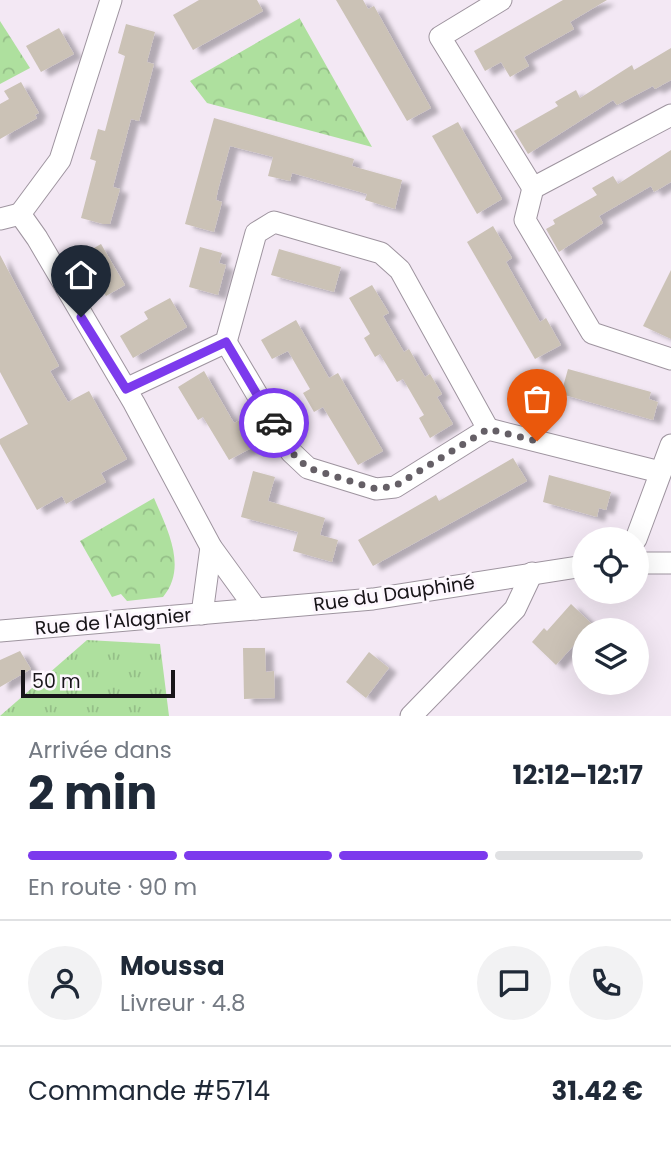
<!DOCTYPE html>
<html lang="fr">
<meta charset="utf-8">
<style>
body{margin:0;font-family:Poppins,sans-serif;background:#f2f2f3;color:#1f2937;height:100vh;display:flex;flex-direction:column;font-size:26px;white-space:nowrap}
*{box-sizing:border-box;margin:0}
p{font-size:23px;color:#747a83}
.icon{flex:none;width:38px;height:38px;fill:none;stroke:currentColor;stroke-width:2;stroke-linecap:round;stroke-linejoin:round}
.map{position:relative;height:716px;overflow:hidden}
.sheet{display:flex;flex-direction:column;background:#fff;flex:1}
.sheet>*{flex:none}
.buttons{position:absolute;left:572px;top:527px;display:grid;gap:14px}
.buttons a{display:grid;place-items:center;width:77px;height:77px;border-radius:50%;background:#fff;box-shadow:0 7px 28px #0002;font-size:35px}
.scale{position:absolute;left:21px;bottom:18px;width:154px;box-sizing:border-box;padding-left:7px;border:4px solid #181519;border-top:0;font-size:19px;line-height:24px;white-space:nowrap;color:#181519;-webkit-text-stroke:5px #fdf7fe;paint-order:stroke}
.pin{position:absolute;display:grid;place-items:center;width:60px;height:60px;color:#fff;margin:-72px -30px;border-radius:50% 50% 50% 0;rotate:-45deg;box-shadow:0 0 7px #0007}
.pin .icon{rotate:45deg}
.courier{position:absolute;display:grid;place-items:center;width:70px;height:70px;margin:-35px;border:5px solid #7c3aed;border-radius:50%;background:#fff;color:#222;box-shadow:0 2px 9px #0007}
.overview em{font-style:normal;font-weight:700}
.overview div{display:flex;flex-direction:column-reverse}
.overview{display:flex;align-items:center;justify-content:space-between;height:119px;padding:0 28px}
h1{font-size:46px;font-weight:700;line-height:52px}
.bar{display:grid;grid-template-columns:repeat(4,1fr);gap:10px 7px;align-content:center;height:84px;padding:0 28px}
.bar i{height:9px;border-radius:5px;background:#e0e1e3}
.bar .on{background:#7c3aed}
.bar p{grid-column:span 4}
.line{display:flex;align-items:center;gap:18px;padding:0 28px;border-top:2px solid #e0e1e3}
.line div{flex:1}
.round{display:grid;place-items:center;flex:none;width:74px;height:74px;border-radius:37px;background:#f2f2f3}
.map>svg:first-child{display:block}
</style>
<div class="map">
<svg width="671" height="716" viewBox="0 0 671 716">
<defs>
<pattern id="grass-tufts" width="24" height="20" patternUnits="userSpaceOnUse" patternTransform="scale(1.75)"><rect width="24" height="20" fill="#aee09e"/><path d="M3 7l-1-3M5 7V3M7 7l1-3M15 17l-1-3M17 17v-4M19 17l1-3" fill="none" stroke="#95bf88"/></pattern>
<pattern id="park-crowns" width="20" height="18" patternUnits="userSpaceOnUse" patternTransform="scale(1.75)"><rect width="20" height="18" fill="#aee09e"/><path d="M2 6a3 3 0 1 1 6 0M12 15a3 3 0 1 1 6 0" fill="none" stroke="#95bf88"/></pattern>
<filter id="shadow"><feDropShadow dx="8" dy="4.5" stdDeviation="2" flood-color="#0004"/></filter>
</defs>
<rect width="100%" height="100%" fill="#f3e8f4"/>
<path fill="url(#grass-tufts)" d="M 87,640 L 160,644 L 169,716 L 0,716 Z"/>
<g fill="url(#park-crowns)">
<path d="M 300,18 L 300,19 L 372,147 L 207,103 L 190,81 Z"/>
<path d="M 0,21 L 30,68 L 0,84 Z"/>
<path d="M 154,498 C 167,529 188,567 163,597 L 127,601 L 121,594 L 112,597 L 80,541 Z"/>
</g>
<g fill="#cbc2b6" filter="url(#shadow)">
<path d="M 199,0 L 257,0 L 263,11 L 193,50 L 173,15 Z"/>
<path d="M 336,0 L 363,0 L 368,9 L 374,6 L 431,108 L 407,121 Z"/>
<path d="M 563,0 L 607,0 L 570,22 L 574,29 L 524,57 L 529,66 L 510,77 L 501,62 L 485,71 L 474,51 Z"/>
<path d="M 126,24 L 155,32 L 147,62 L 154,64 L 139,121 L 131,119 L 113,187 L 120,189 L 110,224 L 103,224 L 81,218 L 96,161 L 90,159 L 98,129 L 105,131 L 125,56 L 118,53 Z"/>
<path d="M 59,28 L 74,54 L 41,72 L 26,46 Z"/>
<path d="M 671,48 L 671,80 L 655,89 L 653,86 L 617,105 L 613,100 L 528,154 L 514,131 L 558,106 L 555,102 L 576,90 L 580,98 L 632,65 L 634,70 Z"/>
<path d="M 21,82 L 39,113 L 35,115 L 37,118 L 0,139 L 0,104 L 9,99 L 4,91 Z"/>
<path d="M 214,118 L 354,159 L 352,166 L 402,180 L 395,209 L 365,200 L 367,194 L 292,173 L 290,181 L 268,176 L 273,157 L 230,146 L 218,190 L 216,200 L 222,202 L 214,232 L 185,224 Z"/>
<path d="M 458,122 L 502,199 L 477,214 L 432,136 Z"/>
<path d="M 671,150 L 671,182 L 654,192 L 651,186 L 599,216 L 603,223 L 559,252 L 546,229 L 555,224 L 553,220 L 597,195 L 592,188 L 613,176 L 618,184 Z"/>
<path d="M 493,226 L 512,258 L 506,262 L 540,322 L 546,318 L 561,345 L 535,359 L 467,242 Z"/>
<path d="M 101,244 L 125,285 L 106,296 L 100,287 L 93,291 L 75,259 Z"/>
<path d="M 200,247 L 222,253 L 219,263 L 226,265 L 218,295 L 189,287 Z"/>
<path d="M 279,249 L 341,267 L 334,292 L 271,275 Z"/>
<path d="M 0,255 L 59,366 L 50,371 L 68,402 L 89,391 L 127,459 L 101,473 L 106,482 L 66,504 L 62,496 L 37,510 L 0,444 L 0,439 L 28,424 L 0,372 Z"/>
<path d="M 671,270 L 671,339 L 643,326 Z"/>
<path d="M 372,285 L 389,313 L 383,316 L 404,352 L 409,349 L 425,377 L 430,374 L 442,394 L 437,397 L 453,424 L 430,438 L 419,418 L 424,415 L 403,379 L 397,382 L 380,354 L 375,357 L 364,338 L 370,334 L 349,298 Z"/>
<path d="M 170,298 L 187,327 L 133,358 L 120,336 L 148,319 L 144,312 Z"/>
<path d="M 296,320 L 329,378 L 338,373 L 383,451 L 358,465 L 323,407 L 314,412 L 303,393 L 310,389 L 288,351 L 272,359 L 261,340 Z"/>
<path d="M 568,369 L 651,392 L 649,399 L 658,402 L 653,420 L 561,394 Z"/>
<path d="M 204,371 L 234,423 L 240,420 L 255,446 L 229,460 L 203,417 L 198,420 L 178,387 Z"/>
<path d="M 513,458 L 527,481 L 373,566 L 358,540 L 436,495 L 439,501 Z"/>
<path d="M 253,471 L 275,477 L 268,501 L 325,518 L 320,535 L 338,540 L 332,562 L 293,551 L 298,532 L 241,517 Z"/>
<path d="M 549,475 L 611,492 L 606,510 L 599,508 L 597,517 L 543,502 Z"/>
<path d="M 571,604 L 593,625 L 584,630 L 584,634 L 556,665 L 532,642 L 544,628 L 547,631 Z"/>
<path d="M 243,648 L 265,648 L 266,672 L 274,671 L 275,698 L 244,699 Z"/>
<path d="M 20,651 L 31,669 L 0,687 L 0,660 Z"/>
<path d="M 369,652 L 389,668 L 366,698 L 346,682 Z"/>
</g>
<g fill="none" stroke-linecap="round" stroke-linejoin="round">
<defs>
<g id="minor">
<path d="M 501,0 L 440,37 L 533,188"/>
<path d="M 671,115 L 533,188 L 525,220 L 592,333 L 671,359"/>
<path d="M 20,214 L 60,160 L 111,0"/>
<path d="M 0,219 L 20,214 L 37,238 L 134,403 L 211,547 L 256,609"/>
<path d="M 226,342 L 291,452 L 308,468 L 376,489 L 395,487 L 488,429 L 660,472"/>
<path d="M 126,389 L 226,342 L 256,233 L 274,222 L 381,253 L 400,270 L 488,429"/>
<path d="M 636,539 L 671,445"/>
<path d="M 637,563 L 671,563"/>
<path d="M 202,614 L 211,547"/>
<path d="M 0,631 L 373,599 L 584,566"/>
<path d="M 411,716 L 515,609 L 532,573"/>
</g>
</defs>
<use href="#minor" stroke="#9e949f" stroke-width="23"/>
<use href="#minor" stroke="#fff" stroke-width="21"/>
</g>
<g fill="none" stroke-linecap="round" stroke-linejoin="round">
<path stroke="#655f66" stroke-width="7" stroke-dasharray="0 12.6" d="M 274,423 L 291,452 L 308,468 L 376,489 L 395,486 L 488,429 L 537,441"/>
<path stroke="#7c3aed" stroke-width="9" d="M 81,317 L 126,389 L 226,342 L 274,423"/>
</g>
<g text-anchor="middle" stroke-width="6" stroke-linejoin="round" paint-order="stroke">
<g font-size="19" fill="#181519" stroke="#fdf7fe">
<text transform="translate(394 593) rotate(-8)" y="7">Rue du Dauphiné</text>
<text transform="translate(113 621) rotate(-5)" y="7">Rue de l'Alagnier</text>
</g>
</g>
</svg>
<div class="buttons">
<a><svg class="icon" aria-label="locate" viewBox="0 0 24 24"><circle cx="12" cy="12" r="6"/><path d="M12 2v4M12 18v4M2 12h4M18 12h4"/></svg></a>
<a><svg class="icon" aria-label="layers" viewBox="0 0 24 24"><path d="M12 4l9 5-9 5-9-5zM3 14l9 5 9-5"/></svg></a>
</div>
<div class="scale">50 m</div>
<div class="pin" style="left:537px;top:441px;background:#ea580c"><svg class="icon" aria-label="bag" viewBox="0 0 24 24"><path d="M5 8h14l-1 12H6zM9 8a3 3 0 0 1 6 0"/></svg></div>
<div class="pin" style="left:81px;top:317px;background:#1f2937"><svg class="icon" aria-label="home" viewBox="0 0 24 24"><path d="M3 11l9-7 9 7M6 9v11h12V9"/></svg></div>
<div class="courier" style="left:274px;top:423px"><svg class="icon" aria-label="car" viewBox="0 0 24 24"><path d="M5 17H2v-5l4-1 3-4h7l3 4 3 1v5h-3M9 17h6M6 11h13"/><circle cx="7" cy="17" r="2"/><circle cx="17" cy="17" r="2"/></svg></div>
</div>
<section class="sheet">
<div class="overview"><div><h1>2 min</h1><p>Arrivée dans</p></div><em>12:12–12:17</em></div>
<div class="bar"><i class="on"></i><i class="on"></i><i class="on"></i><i></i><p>En route · 90 m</p></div>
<div class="line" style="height:126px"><a class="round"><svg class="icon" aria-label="person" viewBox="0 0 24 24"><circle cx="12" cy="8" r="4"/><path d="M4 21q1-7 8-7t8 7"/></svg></a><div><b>Moussa</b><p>Livreur · 4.8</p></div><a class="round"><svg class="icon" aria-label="chat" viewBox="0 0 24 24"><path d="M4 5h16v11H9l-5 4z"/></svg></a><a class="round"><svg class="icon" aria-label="phone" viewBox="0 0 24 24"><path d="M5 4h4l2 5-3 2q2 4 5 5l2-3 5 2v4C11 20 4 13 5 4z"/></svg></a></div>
<div class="line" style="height:91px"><div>Commande #5714</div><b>31.42 €</b></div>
</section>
